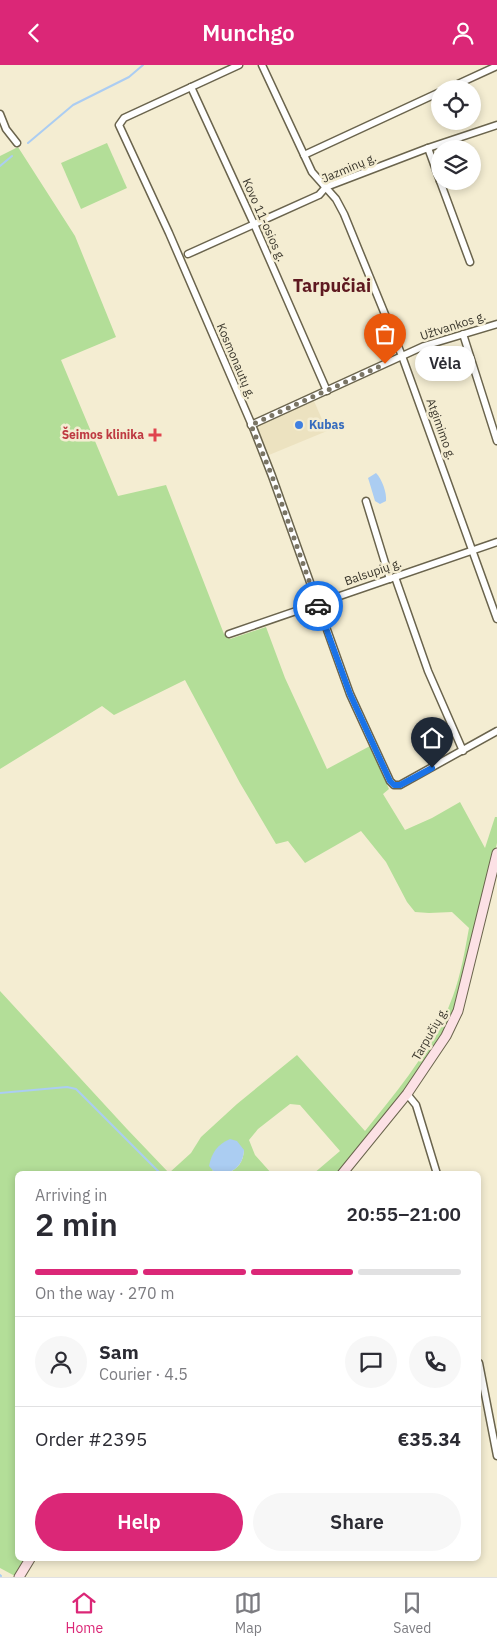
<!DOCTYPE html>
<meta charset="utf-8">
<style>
body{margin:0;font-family:"IBM Plex Sans",sans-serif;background:#f7f7f7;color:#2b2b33;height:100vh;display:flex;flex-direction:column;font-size:19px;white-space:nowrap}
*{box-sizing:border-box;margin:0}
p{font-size:16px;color:#7c7c81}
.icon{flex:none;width:28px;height:28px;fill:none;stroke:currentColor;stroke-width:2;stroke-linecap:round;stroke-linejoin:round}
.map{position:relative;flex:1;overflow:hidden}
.drawer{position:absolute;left:15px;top:1106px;width:466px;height:390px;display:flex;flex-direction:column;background:#fff;border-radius:8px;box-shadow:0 2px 8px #0003}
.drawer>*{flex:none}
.buttons{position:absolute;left:431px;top:15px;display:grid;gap:10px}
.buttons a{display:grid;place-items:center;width:50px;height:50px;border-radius:50%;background:#fff;box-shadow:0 2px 8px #0003;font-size:25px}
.pin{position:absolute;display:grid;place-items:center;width:42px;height:42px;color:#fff;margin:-51px -21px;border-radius:50% 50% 50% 0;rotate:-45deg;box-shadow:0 0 5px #0007}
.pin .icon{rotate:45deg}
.courier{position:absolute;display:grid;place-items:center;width:50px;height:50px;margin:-25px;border:4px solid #1a73e8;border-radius:50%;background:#fff;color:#222;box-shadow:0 1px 6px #0007}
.bubble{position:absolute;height:35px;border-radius:18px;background:#fff;box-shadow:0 2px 8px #0003;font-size:16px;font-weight:600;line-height:35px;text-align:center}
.head em{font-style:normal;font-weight:600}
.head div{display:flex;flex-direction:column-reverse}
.head{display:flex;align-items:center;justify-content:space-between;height:85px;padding:0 20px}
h1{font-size:32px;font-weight:600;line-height:38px}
.bar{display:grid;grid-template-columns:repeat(4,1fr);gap:8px 5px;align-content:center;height:60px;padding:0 20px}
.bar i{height:6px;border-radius:4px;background:#e1e1e2}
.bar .current{background:#db2777}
.bar p{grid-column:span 4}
.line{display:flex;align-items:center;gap:12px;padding:0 20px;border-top:1px solid #e1e1e2}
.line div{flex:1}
.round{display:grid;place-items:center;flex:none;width:52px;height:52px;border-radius:26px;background:#f7f7f7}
.button{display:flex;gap:10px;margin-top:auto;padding:10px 20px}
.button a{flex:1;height:58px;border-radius:30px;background:#db2777;color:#fff;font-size:20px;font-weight:600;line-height:58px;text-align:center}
.button a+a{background:#f7f7f7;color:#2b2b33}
header{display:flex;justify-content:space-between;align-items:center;height:65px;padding:0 20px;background:#db2777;color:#fff;font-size:22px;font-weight:600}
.menu{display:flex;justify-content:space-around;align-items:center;height:70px;border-top:1px solid #e1e1e2;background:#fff;font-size:14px;color:#7c7c81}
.menu a{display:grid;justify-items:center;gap:2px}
.menu .current{color:#db2777}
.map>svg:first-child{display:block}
</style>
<header><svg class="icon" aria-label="back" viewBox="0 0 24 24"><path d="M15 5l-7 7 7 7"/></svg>Munchgo<svg class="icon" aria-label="person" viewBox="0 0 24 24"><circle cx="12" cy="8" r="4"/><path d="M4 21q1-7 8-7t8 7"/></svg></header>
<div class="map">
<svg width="497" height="1512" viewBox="0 0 497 1512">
<rect width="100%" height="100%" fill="#f4edd2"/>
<path fill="#ece2c0" d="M 314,336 L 327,366 L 269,390 L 256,360 Z"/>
<g fill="#b3de98">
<path d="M 107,78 L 127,123 L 81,144 L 61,98 Z"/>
<path d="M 18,82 L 75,171 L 116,272 L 61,295 L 118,431 L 166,420 L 224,569 L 230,574 L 266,562 L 285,613 L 327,704 L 370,681 L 389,724 L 383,729 L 405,765 L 432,753 L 460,737 L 485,783 L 495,752 L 497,752 L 497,778 L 458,936 C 436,997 379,1057 338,1109 L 313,1109 L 340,1086 L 300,1040 L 290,1039 L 258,1064 L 249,1075 L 255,1090 L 272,1109 L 227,1109 C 238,1103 243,1098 244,1085 L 212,1106 L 216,1109 L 18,1109 L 18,1494 L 27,1494 L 15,1511 L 0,1503 L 0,926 L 127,1064 L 169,1108 L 191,1088 L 201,1072 L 237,1039 L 297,990 L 365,1066 C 399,1024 434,982 453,931 C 461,909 465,885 469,863 L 452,847 L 429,848 L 415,847 L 407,837 L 386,797 L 361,766 L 305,798 L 288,776 L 276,779 L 240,718 L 185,615 L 114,650 L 102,641 L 0,704 L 0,91 Z"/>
</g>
<g fill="#abcdf2">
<path d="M 376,408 C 382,414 387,428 386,436 L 380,439 L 375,436 L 369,416 L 368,413 Z"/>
<path d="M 230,1074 L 237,1076 L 244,1085 C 243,1102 232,1109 216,1109 L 209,1101 C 212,1087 217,1080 230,1074 Z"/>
</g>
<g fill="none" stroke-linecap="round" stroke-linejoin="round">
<g stroke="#abcdf2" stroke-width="2">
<path d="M 28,78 L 73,40 L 129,12 L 143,0"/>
<path d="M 0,101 L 12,91"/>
<path d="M 0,1028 L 67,1022 L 76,1024 L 161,1109"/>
<path d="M 0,1510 L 1,1511"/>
</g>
<defs>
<g id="street">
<path d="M 239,0 L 124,53 L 119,60 L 169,168 L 254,365 L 272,411 L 350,629 L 390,716 L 394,720 L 400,720 L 497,666"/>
<path d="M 262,0 L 312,107 L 336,134 L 344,149 L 402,291 L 497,554"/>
<path d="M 191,22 L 254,159 L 327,326"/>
<path d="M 447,24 L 497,1"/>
<path d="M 0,49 L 6,64 L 17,78"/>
<path d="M 428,83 L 440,116"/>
<path d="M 304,90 L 440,27"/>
<path d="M 440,116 L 470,197"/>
<path d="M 188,189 L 319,130 L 326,122 L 428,83 L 497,60"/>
<path d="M 463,269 L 497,376"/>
<path d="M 251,360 L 424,281 L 497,259"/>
<path d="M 366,436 L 390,514"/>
<path d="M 395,512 L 428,606 L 463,686"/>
<path d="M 229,569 L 497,477"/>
<path d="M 407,1029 L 416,1040 L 437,1109"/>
<path d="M 479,1298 L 497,1391"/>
</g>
<g id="secondary">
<path d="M 342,1109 L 407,1029 L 446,971 L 458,946 L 497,788"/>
<path d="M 19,1512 L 30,1494"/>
</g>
</defs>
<use href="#street" stroke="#6a644d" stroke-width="9"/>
<use href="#secondary" stroke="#6a644d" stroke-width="11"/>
<use href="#street" stroke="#fff" stroke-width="6"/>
<use href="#secondary" stroke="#fce1e5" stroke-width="9"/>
</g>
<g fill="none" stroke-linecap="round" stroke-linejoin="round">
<path stroke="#7a7565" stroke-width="5" stroke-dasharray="0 9" d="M 318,541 L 272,411 L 251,360 L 385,299"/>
<path stroke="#1a73e8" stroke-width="6" d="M 318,541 L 350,629 L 390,716 L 394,720 L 400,720 L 432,703"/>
</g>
<circle fill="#3f7fe0" stroke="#f4edd2" stroke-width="2" cx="299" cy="360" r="5"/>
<path fill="#e0444e" stroke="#f4edd2" stroke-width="2" d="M152.5 362.5h5v5h5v5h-5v5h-5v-5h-5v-5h5z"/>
<g text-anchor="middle" stroke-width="5" stroke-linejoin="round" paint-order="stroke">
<g font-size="12" fill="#38352b" stroke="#f4edd2">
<text transform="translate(349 103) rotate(-23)" y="4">Jazminų g.</text>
<text transform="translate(264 155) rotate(66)" y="4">Kovo 11-osios g.</text>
<text transform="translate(453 261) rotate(-18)" y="4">Užtvankos g.</text>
<text transform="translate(236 296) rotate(67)" y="4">Kosmonautų g.</text>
<text transform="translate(441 364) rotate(70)" y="4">Atgimimo g.</text>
<text transform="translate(373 507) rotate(-19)" y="4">Balsupių g.</text>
<text transform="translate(430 969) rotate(-60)" y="4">Tarpučių g.</text>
</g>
<g font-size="12" font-weight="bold" fill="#366cbe" stroke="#f4edd2" text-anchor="start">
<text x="309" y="364">Kubas</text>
</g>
<g font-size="12" font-weight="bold" fill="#be3a42" stroke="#f4edd2" text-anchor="end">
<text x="144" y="374">Šeimos klinika</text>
</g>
<g font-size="18" font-weight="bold" fill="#5e1920" stroke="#f4edd2">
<text x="332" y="227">Tarpučiai</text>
</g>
</g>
</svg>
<div class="buttons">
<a><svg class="icon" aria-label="locate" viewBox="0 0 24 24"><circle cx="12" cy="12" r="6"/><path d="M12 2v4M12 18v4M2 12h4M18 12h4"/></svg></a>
<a><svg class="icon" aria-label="layers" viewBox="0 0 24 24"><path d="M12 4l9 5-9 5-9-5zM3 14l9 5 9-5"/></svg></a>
</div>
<div class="pin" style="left:385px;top:299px;background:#ea580c"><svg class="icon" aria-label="bag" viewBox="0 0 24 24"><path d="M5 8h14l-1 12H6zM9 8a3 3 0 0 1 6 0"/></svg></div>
<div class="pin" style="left:432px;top:703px;background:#1f2937"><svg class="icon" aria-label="home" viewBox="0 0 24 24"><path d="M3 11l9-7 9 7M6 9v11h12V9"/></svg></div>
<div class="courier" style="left:318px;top:541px"><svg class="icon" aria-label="car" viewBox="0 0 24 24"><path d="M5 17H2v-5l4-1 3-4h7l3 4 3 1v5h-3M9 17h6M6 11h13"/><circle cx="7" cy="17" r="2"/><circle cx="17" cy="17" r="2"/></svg></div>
<div class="bubble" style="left:415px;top:281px;width:60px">Vėla</div>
<section class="drawer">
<div class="head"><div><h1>2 min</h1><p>Arriving in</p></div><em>20:55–21:00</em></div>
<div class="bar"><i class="current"></i><i class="current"></i><i class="current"></i><i></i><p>On the way · 270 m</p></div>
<div class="line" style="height:90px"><a class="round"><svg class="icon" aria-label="person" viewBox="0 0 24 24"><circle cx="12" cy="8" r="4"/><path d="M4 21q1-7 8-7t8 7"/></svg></a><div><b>Sam</b><p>Courier · 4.5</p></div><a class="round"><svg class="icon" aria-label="chat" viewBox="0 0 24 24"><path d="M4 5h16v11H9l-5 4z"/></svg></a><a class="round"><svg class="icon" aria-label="phone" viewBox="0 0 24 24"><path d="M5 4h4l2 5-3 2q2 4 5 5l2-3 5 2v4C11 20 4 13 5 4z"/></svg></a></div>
<div class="line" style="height:65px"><div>Order #2395</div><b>€35.34</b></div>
<div class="button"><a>Help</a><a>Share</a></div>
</section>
</div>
<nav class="menu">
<a class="current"><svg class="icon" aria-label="home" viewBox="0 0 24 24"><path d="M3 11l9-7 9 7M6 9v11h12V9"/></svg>Home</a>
<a><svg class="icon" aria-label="map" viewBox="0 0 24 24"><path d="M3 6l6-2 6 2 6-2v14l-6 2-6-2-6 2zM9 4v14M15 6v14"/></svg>Map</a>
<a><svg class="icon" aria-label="saved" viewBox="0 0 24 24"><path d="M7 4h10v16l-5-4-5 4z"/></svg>Saved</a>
</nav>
